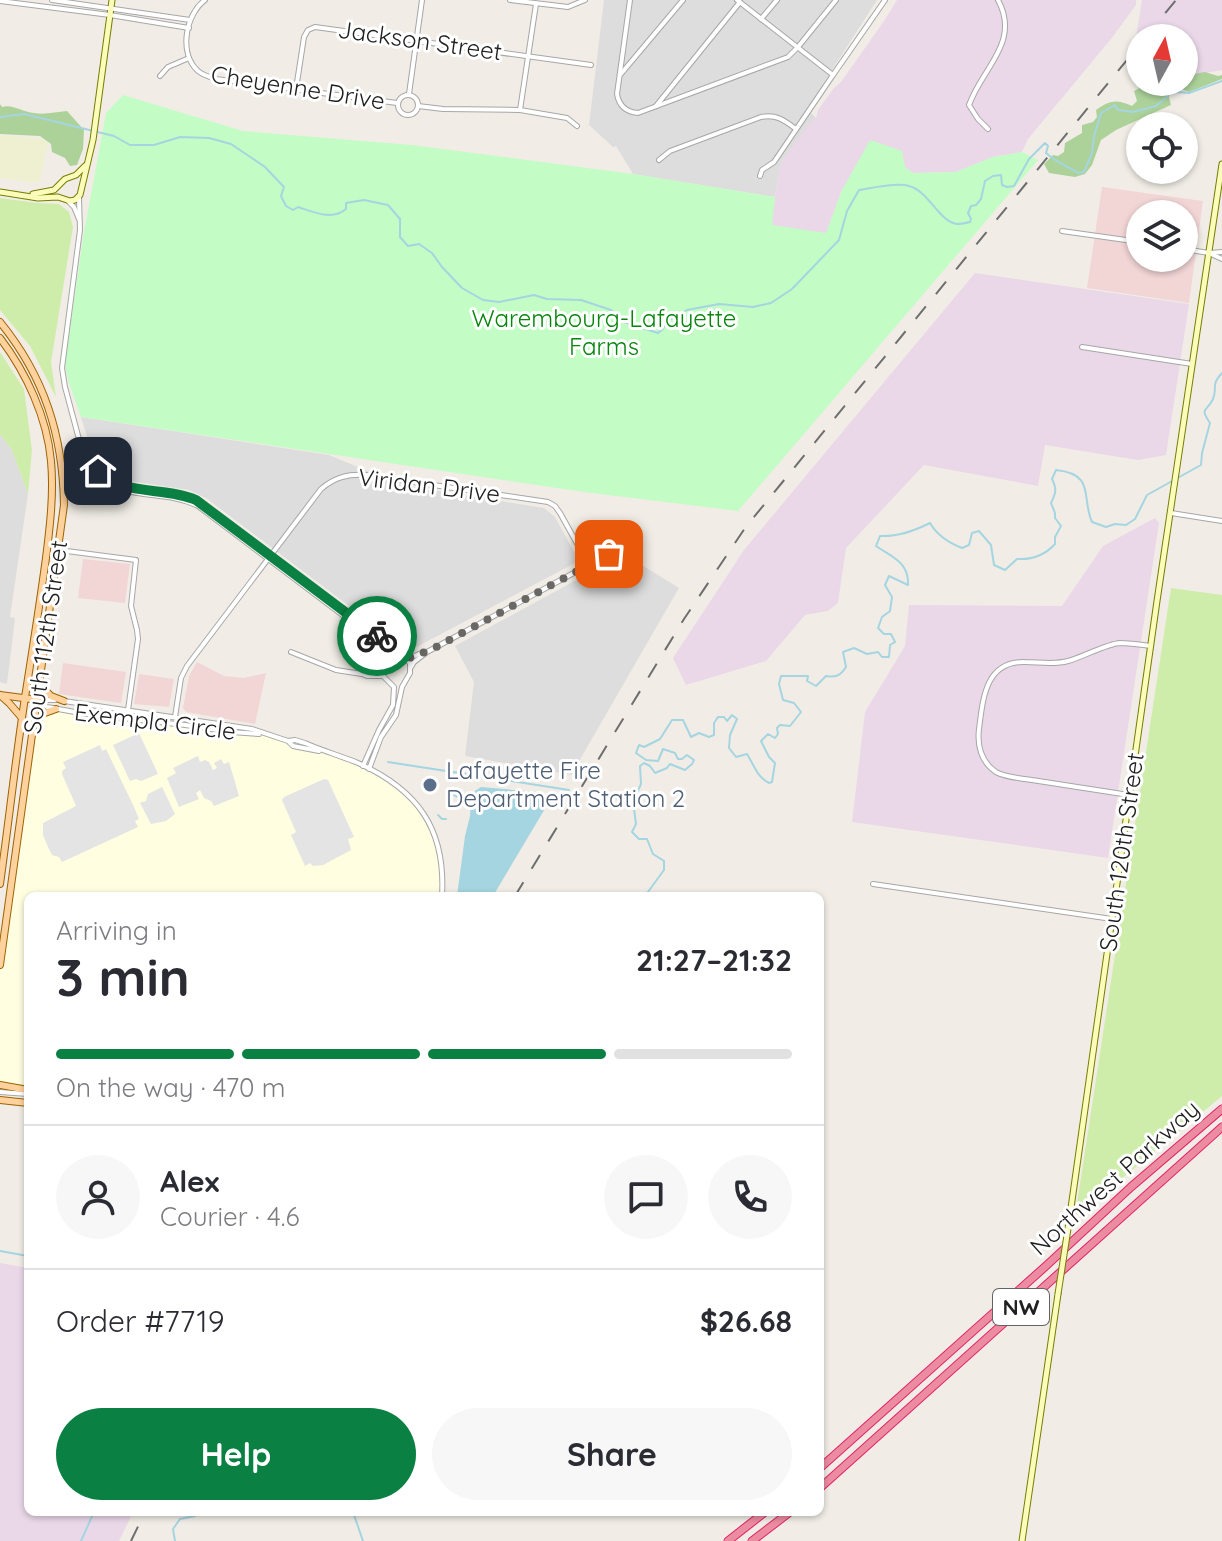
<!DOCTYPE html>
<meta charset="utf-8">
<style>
body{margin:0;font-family:Quicksand,sans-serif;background:#f7f7f7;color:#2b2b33;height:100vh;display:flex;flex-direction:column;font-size:30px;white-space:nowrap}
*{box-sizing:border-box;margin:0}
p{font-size:26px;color:#7c7c81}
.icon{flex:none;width:44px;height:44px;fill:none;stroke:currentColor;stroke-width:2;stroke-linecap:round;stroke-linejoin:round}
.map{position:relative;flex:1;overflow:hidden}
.details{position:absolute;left:24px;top:892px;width:800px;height:624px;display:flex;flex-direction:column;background:#fff;border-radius:12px;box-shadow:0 2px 6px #0004}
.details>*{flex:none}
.needle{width:52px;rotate:8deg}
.tools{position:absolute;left:1126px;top:24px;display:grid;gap:16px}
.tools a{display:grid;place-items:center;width:72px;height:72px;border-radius:50%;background:#fff;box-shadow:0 2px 6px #0004;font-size:40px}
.pin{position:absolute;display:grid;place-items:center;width:68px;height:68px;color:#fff;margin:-34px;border-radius:16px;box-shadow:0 4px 12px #0006}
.courier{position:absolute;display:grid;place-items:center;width:80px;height:80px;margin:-40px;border:6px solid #0b8043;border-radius:50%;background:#fff;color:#222;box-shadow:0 2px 10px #0007}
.summary em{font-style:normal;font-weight:800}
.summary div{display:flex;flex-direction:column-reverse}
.summary{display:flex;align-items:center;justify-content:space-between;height:136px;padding:0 32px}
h1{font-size:52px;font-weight:800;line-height:60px}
.bar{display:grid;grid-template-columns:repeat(4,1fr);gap:12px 8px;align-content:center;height:96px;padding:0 32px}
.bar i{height:10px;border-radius:6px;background:#e1e1e2}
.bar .on{background:#0b8043}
.bar p{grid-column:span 4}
.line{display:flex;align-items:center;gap:20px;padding:0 32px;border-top:2px solid #e1e1e2}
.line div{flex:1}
.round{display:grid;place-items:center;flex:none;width:84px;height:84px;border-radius:42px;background:#f7f7f7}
.action{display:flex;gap:16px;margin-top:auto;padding:16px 32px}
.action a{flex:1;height:92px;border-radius:48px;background:#0b8043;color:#fff;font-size:32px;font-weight:800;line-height:92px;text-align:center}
.action a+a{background:#f7f7f7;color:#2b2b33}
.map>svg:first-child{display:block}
</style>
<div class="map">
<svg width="1222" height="1541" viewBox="0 0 1222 1541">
<rect width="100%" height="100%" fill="#f1ede6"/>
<g fill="#dedddd">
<path d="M 604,0 L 877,0 L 807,109 L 816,118 L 782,162 L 779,173 L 775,197 L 633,174 L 616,146 L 613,147 L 589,125 Z"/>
<path d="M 81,417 L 329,455 L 401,485 L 544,508 L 555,517 L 579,561 L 409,651 L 396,646 L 381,630 L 206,498 L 189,490 L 130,481 L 110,473 L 102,467 L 92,453 Z"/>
<path d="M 0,434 L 12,450 L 28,494 L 10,617 L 15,618 L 7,684 L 0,682 Z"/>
<path d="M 624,554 L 679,588 L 571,775 L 465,756 L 474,682 L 455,646 Z"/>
</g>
<g fill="#f2d5d5" fill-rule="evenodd">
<path d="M 1102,187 L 1203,201 L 1189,303 L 1087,288 ZM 1140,214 L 1184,214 L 1184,258 L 1140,258 Z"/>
<path d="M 83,559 L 130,564 L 125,603 L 78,598 Z"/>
<path d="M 197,662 L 224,676 L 244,678 L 266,673 L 255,724 L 186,712 L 183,708 L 189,676 Z"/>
<path d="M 63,663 L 126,672 L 121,703 L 59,694 Z"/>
<path d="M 139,674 L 174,679 L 169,707 L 134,704 Z"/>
</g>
<g fill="#ead8e8">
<path d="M 897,0 L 1136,0 L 1136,5 L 1111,39 L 1028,139 L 1022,152 L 993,157 L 956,172 L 913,173 L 905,167 L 842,190 L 826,234 L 771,225 L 779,172 L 782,162 L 809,124 L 816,118 L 818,110 L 833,89 L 841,82 L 884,21 Z"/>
<path d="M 1142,0 L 1222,0 L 1222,70 L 1184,77 L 1184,38 L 1140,38 L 1140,77 L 1130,75 Z"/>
<path d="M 975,273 L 1189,304 L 1166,455 L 1138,460 L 1045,445 L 1038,486 L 924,465 L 846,548 L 838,603 L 828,611 L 805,615 L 766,661 L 686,685 L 673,658 L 744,550 Z"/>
<path d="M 1155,518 L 1159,523 L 1108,858 L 852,822 L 865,712 L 905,646 L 909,605 L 1062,606 L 1103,546 Z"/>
<path d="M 0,1263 L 28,1268 L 28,1512 L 133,1512 L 119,1541 L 0,1541 Z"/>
</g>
<path fill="#fffee1" d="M 56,709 L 231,732 L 264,734 L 288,741 L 293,746 L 303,749 L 326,752 L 363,766 L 394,782 L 426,815 L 441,857 L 442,896 L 28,896 L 28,1094 L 0,1092 L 0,964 L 34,728 L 42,714 Z"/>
<path fill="#eff0d1" d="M 0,135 L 43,139 L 48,143 L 40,181 L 34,183 L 0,178 Z"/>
<g fill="#ceedab">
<path d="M 0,198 L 37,203 L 59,204 L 69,212 L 73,227 L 51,362 L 56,397 L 30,346 L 0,310 Z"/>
<path d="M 0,352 L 24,389 L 32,450 L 28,494 L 12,450 L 0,434 Z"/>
<path d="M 1171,588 L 1222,595 L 1222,1096 L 1075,1217 Z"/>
</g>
<g fill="#acd29a">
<path d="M 1205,72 L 1218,76 L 1222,75 L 1222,79 L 1189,92 L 1181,89 L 1168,93 L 1171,105 L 1116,130 L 1101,140 L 1092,165 L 1085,174 L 1075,177 L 1049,173 L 1044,164 L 1053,155 L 1058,156 L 1064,152 L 1065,143 L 1082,133 L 1082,125 L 1093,122 L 1097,117 L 1096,110 C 1110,100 1117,99 1132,106 L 1137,101 L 1134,91 C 1152,81 1164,82 1184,82 L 1184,79 L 1189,75 Z"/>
<path d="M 0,104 L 2,107 C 13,104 22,112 34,113 C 45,115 56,112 67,111 L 84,130 L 83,149 L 77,165 L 70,166 L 65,158 L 52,152 L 51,144 L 40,136 L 0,134 Z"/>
</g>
<path fill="#c3fcc5" d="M 123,95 L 243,131 L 412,145 L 633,174 L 775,197 L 772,225 L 826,233 L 842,190 L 870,140 L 902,151 L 905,167 L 913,173 L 956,172 L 993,157 L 1022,152 L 1038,160 L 738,511 L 584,492 L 81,417 L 68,380 L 65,364 L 83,238 L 106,113 Z"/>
<g fill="#e4e4e4">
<path d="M 139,733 L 158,774 L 141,781 L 136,779 L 130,781 L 113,745 Z"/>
<path d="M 100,745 L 102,751 L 106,749 L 134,807 L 139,819 L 135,821 L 138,827 L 62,862 L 59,857 L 52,855 L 48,847 L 43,835 L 43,823 L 76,806 L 62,774 L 62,771 L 66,768 L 63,762 Z"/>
<path d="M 198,756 L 200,762 L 205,760 L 209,762 L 213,770 L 217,768 L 214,763 L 221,759 L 224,764 L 229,762 L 239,796 L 214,806 L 211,801 L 204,798 L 200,790 L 196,793 L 199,799 L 179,807 L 167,778 L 176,773 L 173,768 Z"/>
<path d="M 324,779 L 328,780 L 354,837 L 348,839 L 351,850 L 323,865 L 313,866 L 310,863 L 305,866 L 291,835 L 296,832 L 282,800 L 284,797 Z"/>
<path d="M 162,787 L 175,814 L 166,821 L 151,824 L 140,803 L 146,801 L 148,794 Z"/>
</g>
<path fill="#a5d5e0" d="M 481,787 L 537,792 L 541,795 L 546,807 L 493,896 L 457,896 L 465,836 L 470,816 L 471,802 L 475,791 Z"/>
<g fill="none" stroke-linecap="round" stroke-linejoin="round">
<g stroke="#a5d5e0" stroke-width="2">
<path d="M 0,117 L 24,114 L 114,136 L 130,145 L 154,145 L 180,137 L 209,138 L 231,144 L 265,167 L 284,187 L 281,196 L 286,206 L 293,210 L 298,207 C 314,212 332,221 346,209 L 346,203 L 364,200 L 388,205 L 400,219 L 400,237 L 408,246 L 419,244 L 432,253 L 442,267 L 462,288 L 483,300 L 499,302 L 534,295 L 547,299 L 581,300 L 611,310 L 624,322 L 658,333 L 663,329 L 666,322 L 687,310 L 719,304 L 753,307 L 771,303 L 792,289 L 839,240 L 847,211 L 859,190 C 872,188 897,182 909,186 C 929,191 939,222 957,224 C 961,224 966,223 970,222 L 971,219 L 968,213 L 971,206 L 976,205 L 981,199 L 985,181 L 993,176 L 1001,175 L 1002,185 L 1007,187 L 1014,186 L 1029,159 L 1045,143 L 1048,146 L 1046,153 C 1056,162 1067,166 1078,173 L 1084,172 L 1092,153 L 1094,136 L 1101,113 L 1115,105 L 1118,110 L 1133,112 L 1156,106 L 1170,94 L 1178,92 L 1189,93 L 1222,81"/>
<path d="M 388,762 L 569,790"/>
<path d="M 588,793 L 633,801"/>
<path d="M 452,794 L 460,798 L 462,804"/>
<path d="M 438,815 L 442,819 L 446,819"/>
<path d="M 645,896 L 664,870 L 664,861 L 653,854 L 647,839 L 639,839 L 632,832 L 636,824 L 633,801 L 641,784 L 640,766 L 644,763 L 650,766 L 655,773 L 667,768 L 670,764 L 685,770 L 692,764 L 694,760 L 687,755 L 682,759 L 678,759 L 675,753 L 663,749 L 658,761 L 646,760 L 636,753 L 639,745 L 644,747 L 660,739 L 672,720 L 683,720 L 691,737 L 699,733 L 709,737 L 714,735 L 714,723 L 718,717 L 724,717 L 727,721 L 732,715 L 737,719 L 730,735 L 729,748 L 736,757 L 747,754 C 754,765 757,777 769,783 L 772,782 L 775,763 L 769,757 L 761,741 L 768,734 L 775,738 L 778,734 L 777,728 L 780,725 L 790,726 L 801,712 L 794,703 L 783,700 L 779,684 L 781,676 L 808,676 L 807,681 L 816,686 L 826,676 C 836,678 841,675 846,667 L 843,652 L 854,648 L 867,654 L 878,652 L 882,657 L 889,657 L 890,645 L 895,642 L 891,634 L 884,634 L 878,628 L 882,617 L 890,611 L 892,597 L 885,585 L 889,576 L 908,585 C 909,562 893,558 876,546 L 880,536 C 898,537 914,531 930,523 C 937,535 949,543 962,548 L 969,545 L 972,533 L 979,531 L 991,545 L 994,565 L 1005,570 L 1017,559 C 1033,560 1045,555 1055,544 L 1055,537 L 1061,526 L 1055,518 L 1055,513 L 1051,503 C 1056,493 1057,489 1052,479 L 1056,470 C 1096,474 1081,498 1092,522 L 1106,527 L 1115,524 L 1126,525 L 1135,519 L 1147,495 L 1201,465 L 1202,453 L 1210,423 C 1199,407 1207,412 1213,399 C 1218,387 1210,386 1222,373"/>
<path d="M 0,1251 L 28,1256"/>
<path d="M 353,1512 L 363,1541"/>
<path d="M 81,1541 L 94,1512"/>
<path d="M 175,1541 L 173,1529 L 180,1519 L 195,1516 L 199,1512"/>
</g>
<defs>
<g id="street">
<path d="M 52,0 L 190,20"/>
<path d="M 205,0 C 186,14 178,53 198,71 C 203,75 209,77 216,79 L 397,103"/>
<path d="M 510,0 L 568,7 L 585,0"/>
<path d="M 630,0 L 617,94 C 619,106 626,112 638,113 L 788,57 L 798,47 L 836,0"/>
<path d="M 737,0 L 833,75 L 885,0"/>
<path d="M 0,1 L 110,15 L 189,28"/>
<path d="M 761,19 L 777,0"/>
<path d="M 620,75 L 683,0"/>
<path d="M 160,76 L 168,67 L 189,58"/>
<path d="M 296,89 L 304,37 L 308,30 L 315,27 L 591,65"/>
<path d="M 409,94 L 422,0"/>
<circle cx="408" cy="105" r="10"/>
<path d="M 418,106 L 443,109 L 520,110 L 567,118 L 577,126"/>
<path d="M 656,106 L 740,2"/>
<path d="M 520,110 L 536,4"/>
<path d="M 988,129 L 978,119 L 969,105 C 982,68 1021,42 998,0"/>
<path d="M 659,160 L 670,151 L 761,117 C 776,114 784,120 796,129"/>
<path d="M 760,176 L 762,170 L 774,162 L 833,75"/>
<path d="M 79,198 L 80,230 L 62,368 L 65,387 L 84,458 C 107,507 159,486 198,506 L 373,638 L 383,650 L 385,659"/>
<path d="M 68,201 L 74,207 L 79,219"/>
<path d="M 1062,231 L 1140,242"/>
<path d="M 1184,249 L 1209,253 L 1222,252"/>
<path d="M 1211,254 L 1222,259"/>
<path d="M 1082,347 L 1192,364"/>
<path d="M 85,454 C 120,508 157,477 202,503 L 377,635 L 388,646 L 393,654"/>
<path d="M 1171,513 L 1222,521"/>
<path d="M 59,550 L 136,560 L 131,606 L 137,630 L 138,639 L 128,710"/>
<path d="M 291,652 L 336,670 L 362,674"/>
<path d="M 407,659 L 424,652"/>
<path d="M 411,667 L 414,662 L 427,652 L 609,554"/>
<path d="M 382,676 L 367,676 L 362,674 L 382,665"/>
<path d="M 38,700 L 55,700"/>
<path d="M 38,700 L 47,707 L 86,714 L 185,725 L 231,732 L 259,734"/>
<path d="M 64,701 L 252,729 L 288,741 L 295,740 L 305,743 C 323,751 341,756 358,763 C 418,790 446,829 442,896"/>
<path d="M 175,717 L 181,678 L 187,666 L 321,489 C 335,477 348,474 366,475 L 548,502 L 555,506 L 560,513 L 589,565"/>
<path d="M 288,741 L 293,746 L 319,751"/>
<path d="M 363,766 L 379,730 L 393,705 L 394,687 L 382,675 L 382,663 L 389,656 L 401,655 L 410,663 L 410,673 L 402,687 L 396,715 L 381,737 L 369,769"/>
<path d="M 1129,795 C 1097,790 1064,785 1032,780 C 1021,778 1007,778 996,772 C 981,762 977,745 979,729 C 983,699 985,661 1025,662 C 1039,662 1054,665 1068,661 C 1083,657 1106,644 1120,643 C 1130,643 1141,645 1151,646"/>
<path d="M 873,884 L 1112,919"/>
<path d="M 0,1092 L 28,1094"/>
</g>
<g id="secondary">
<path d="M 0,192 L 38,198 L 58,197 L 70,201 L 75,200 L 80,195 L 93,140 L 112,0"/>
<path d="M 33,194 L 54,190 L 65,179 L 76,175 L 85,166"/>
<path d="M 1069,1222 L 1157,601 L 1222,164"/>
<path d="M 1022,1541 L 1058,1294"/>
</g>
<g id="primary">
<path d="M 0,322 C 44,376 63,435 64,505 L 0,965"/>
<path d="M 0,338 C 26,372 47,417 51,461 C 54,493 50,526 46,558 C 40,602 33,647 26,691 C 16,755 9,820 0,884"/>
<path d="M 40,685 L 51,696 L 64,701"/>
<path d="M 0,695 L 38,700"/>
<path d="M 0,695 L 9,703 L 22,718"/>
<path d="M 35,725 L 42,714 L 56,709"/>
<path d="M 0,1085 L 28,1090"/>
<path d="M 0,1100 L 28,1103"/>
</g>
<g id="highway">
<path d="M 820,1468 L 1047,1265 L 1131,1187 L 1222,1109"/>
<path d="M 820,1488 L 1222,1127"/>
<path d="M 728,1541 L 765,1512"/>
<path d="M 752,1541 L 790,1512"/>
</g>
</defs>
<use href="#street" stroke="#a7a7a7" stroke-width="6"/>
<use href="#secondary" stroke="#757e00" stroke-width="7"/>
<use href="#primary" stroke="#9c6300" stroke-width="8"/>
<use href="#highway" stroke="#e3206a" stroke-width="9"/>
<use href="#street" stroke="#fff" stroke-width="4"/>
<use href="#secondary" stroke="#fbfcb9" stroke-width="5"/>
<use href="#primary" stroke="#ffd19d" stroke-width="6"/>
<use href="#highway" stroke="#eb8ca1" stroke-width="7"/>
<g stroke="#6e6e6e" stroke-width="2" stroke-dasharray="16 16" stroke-linecap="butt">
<path d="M 1145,38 L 1176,0"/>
<path d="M 515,896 L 684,619 L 745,528 L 1140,44"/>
<path d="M 131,1541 L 145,1512"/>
</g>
<defs>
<path id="secondary-bridge" d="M 1058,1294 L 1069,1222"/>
</defs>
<use href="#secondary-bridge" stroke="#757e00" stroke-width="7" stroke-linecap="butt"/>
<use href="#secondary-bridge" stroke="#fbfcb9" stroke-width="5"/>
</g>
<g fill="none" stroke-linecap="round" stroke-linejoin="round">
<path stroke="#696865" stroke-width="8" stroke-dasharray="0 14.4" d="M 377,636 L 388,646 L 393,654 L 401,655 L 407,659 L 420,653 L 427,652 L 609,554"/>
<path stroke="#0b8043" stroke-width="10" d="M 98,471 C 124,497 164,486 196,500 L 377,636"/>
</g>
<circle fill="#5c6f8a" stroke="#fff" stroke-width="3" cx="430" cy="785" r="8"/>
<g text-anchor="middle" stroke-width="6" stroke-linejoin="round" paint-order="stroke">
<rect fill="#fff" stroke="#636363" stroke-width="2" x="993" y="1289" width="56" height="36" rx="6"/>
<g font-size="22" font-weight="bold" fill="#202020">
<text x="1021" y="1315">NW</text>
</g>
<g font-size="24" fill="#202020" stroke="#fff">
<text transform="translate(420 41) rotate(8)" y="8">Jackson Street</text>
<text transform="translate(298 88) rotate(9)" y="8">Cheyenne Drive</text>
<text transform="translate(429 486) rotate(7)" y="8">Viridan Drive</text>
<text transform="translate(46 637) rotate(-82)" y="8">South 112th Street</text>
<text transform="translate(155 722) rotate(7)" y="8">Exempla Circle</text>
<text transform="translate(1122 852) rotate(-82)" y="8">South 120th Street</text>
<text transform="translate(1115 1178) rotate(-42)" y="8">Northwest Parkway</text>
</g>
<g font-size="24" fill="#07850d" stroke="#fff">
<text x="604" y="327">Warembourg-Lafayette<tspan x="604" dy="28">Farms</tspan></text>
</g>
<g font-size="24" fill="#4e5e75" stroke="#fff" text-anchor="start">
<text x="446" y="779">Lafayette Fire<tspan x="446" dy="28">Department Station 2</tspan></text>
</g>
</g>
</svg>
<div class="tools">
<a><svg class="needle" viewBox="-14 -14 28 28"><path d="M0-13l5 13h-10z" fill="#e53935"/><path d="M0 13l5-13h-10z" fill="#7c7c81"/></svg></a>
<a><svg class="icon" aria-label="locate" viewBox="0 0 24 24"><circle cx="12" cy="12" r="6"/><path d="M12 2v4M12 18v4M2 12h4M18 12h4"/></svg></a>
<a><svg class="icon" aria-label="layers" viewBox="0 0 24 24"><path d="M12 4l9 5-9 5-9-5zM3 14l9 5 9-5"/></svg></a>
</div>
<div class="pin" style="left:609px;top:554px;background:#ea580c"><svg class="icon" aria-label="bag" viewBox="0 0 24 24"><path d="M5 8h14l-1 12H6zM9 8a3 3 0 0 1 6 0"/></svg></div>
<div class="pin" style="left:98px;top:471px;background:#1f2937"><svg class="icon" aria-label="home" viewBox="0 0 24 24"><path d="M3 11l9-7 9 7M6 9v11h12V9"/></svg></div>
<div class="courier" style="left:377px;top:636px"><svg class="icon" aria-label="bike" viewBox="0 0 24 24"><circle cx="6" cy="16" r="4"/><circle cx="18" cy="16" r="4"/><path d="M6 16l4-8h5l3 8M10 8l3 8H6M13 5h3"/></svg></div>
<section class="details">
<div class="summary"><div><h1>3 min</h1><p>Arriving in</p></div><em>21:27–21:32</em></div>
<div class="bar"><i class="on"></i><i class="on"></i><i class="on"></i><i></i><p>On the way · 470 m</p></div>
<div class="line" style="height:144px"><a class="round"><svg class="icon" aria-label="person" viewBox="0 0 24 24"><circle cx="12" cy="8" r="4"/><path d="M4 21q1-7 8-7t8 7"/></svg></a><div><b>Alex</b><p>Courier · 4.6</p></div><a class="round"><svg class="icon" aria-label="chat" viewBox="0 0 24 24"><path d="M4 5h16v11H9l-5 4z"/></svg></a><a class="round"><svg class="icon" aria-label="phone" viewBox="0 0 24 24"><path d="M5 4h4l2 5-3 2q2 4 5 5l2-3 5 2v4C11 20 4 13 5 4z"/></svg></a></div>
<div class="line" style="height:104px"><div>Order #7719</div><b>$26.68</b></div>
<div class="action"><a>Help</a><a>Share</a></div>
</section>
</div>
